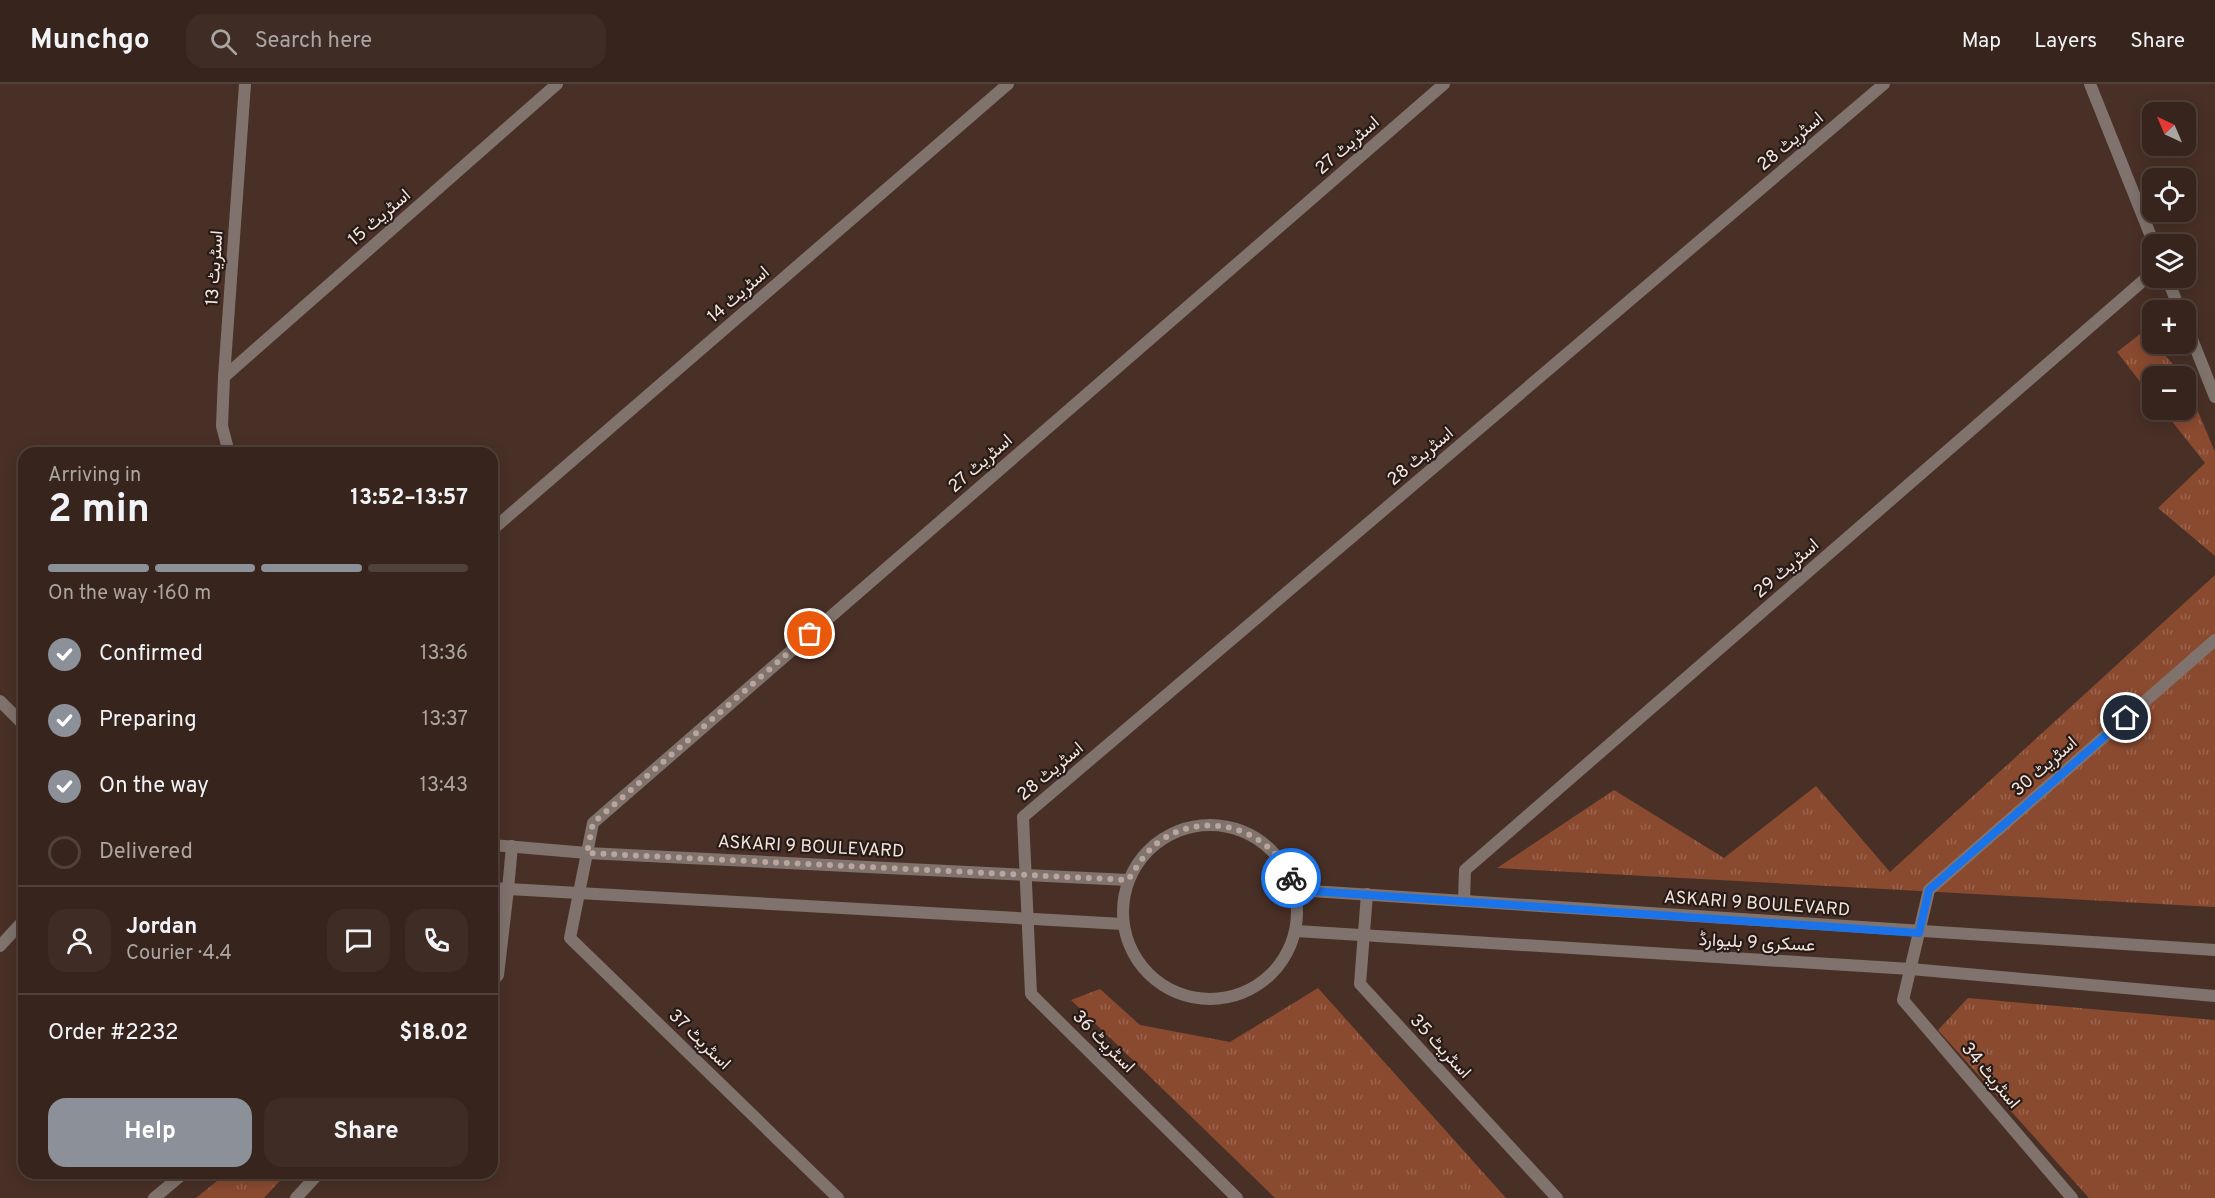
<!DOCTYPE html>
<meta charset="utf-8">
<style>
body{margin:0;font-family:Overpass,Vazirmatn,sans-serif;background:#3e2c25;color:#f1f3f6;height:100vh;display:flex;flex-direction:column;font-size:22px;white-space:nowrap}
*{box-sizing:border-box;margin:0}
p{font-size:20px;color:#aaa4a3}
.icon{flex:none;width:33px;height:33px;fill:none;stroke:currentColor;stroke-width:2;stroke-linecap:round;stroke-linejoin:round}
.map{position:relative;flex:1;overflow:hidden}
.details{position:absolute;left:18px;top:363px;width:480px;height:732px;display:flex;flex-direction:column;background:#37241c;border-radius:18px;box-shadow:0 3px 15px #0003,0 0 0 2px #51413b}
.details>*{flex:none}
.needle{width:39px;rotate:316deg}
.fabs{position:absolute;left:2142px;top:18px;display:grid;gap:12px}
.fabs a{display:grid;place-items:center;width:54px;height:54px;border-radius:12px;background:#37241c;box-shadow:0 3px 15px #0003,0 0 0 2px #51413b;font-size:30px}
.pin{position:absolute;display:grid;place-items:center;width:51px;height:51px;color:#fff;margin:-26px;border:3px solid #fff;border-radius:50%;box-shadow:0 2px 6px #0007}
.courier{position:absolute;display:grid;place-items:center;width:60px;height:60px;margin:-30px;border:4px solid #1a73e8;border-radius:50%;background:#fff;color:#222;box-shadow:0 2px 8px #0007}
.summary em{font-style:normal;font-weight:700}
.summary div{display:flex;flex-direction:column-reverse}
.summary{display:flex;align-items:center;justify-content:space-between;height:102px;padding:0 30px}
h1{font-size:39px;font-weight:700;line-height:45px}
.bar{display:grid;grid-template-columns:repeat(4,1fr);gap:9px 6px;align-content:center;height:72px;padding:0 30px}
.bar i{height:8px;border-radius:4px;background:#51413b}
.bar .active{background:#8c9099}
.bar p{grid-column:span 4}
.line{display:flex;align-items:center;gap:15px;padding:0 30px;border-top:2px solid #51413b}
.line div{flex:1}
.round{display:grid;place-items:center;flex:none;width:63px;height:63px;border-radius:18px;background:#3e2c25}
ol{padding:0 30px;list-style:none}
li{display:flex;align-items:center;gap:18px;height:66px}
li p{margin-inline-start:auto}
li .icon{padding:6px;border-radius:50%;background:#8c9099;color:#fff;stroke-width:4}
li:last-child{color:#aaa4a3}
li i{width:33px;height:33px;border:3px solid #51413b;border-radius:50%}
.primary-button{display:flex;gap:12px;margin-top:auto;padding:12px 30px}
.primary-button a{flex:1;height:69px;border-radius:18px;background:#8c9099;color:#fff;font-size:24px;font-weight:700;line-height:69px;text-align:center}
.primary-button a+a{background:#3e2c25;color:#f1f3f6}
header{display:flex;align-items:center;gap:36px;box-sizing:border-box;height:84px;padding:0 30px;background:#37241c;border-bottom:2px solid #51413b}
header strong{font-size:28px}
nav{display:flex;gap:33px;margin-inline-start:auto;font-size:21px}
.search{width:420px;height:54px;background:#3e2c25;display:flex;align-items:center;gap:15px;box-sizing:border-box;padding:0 21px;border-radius:18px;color:#aaa4a3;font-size:22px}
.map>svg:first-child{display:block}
</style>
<header>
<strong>Munchgo</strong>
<div class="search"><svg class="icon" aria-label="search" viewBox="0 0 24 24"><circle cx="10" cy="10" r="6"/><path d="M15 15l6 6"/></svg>Search here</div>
<nav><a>Map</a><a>Layers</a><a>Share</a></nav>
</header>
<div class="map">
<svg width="2215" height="1114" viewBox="0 0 2215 1114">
<defs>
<pattern id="park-tufts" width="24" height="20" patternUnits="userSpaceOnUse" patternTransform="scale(1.5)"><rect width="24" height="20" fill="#8a4a30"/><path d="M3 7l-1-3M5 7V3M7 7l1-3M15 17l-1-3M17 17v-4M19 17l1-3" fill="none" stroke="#9b644e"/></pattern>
</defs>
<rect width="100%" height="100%" fill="#493026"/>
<g fill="url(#park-tufts)">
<path d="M 2144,247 L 2183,292 L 2152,292 L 2152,313 L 2117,268 Z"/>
<path d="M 2186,299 L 2215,368 L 2215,472 L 2158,424 L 2205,379 L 2163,326 L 2186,326 Z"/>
<path d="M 2215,491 L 2215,823 L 1497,784 L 1614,706 L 1724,774 L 1816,702 L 1890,788 Z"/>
<path d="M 1318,904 L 1506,1114 L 1275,1114 L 1071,916 L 1100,905 L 1140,941 L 1230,958 Z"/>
<path d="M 1968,914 L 2215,936 L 2215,1114 L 2089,1114 L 1938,946 Z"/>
<path d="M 227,1089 L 287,1089 L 264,1114 L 196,1114 Z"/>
</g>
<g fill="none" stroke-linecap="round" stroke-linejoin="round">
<g stroke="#80736e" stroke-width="12">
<path d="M 2090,0 L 2154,160"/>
<path d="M 2167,194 L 2180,226"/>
<path d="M 2186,240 L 2215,313"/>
<path d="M 224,293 L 557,0"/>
<path d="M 229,369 L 222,342 L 224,293 L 245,0"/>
<path d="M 492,446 L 1008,0"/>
<path d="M 1367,810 L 1360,900 L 1557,1114"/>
<path d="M 1464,816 L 1465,786 L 2152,189"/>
<path d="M 492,821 L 508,805 L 512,762"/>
<path d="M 492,898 L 498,891 L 508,805"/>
<path d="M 154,1114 L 184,1089"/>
<path d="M 296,1114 L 319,1089"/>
<path d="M 838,1114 L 570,854 L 593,739 L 1444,0"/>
<path d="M 1237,1114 L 1031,910 L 1023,733 L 1884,0"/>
<path d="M 2072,1114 L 1903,916 L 1929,806 L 2215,556"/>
</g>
<g stroke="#80736e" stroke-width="12">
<path d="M 0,617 L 24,641"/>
<circle cx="1210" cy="828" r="87"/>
<path d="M 492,761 L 587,769 L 1128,796"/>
<path d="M 492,804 L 1123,840"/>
<path d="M 1296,806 L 2215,866"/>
<path d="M 1296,847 L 1911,885 L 2215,912"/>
<path d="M 0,862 L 24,836"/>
</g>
</g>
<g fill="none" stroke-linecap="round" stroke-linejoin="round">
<path stroke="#b9a59d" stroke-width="6" stroke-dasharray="0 10.8" d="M 810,550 L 593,739 L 587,769 L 1128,796 C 1138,781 1147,765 1163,755 C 1209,726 1270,746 1291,794"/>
<path stroke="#1a73e8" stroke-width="8" d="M 1291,794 L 1296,806 L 1919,849 L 1929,806 L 2126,634"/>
</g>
<g text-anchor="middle" stroke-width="4.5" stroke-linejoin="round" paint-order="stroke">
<g font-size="18" fill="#f5e4dd" stroke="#261b16">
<text transform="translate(1790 57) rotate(-40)" y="6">اسٹریٹ 28</text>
<text transform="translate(1347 61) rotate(-41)" y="6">اسٹریٹ 27</text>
<text transform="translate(379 133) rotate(-41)" y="6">اسٹریٹ 15</text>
<text transform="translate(214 184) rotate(-86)" y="6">اسٹریٹ 13</text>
<text transform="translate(738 210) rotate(-41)" y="6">اسٹریٹ 14</text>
<text transform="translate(1420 372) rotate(-40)" y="6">اسٹریٹ 28</text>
<text transform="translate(980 379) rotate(-41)" y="6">اسٹریٹ 27</text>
<text transform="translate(1786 484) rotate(-41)" y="6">اسٹریٹ 29</text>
<text transform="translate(2044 682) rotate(-41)" y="6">اسٹریٹ 30</text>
<text transform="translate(1050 687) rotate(-40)" y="6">اسٹریٹ 28</text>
<text transform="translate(811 762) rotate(3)" y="6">ASKARI 9 BOULEVARD</text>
<text transform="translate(1757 819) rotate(4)" y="6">ASKARI 9 BOULEVARD</text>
<text transform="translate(1757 858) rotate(3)" y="6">عسکری 9 بلیوارڈ</text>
<text transform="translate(700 955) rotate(44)" y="6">اسٹریٹ 37</text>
<text transform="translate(1104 957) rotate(45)" y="6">اسٹریٹ 36</text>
<text transform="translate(1441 962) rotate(47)" y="6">اسٹریٹ 35</text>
<text transform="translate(1991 991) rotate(50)" y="6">اسٹریٹ 34</text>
</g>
</g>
</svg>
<div class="fabs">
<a><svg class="needle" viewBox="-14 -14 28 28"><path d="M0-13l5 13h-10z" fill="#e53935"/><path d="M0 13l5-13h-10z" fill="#aaa4a3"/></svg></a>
<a><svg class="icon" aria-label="locate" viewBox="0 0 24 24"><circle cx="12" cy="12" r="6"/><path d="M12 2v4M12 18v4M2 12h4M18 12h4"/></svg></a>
<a><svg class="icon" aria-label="layers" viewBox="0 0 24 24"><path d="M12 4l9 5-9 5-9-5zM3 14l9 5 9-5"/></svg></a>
<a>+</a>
<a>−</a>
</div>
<div class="pin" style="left:810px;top:550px;background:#ea580c"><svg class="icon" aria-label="bag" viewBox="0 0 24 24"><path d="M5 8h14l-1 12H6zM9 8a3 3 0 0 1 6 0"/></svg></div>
<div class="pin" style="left:2126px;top:634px;background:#1f2937"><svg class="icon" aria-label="home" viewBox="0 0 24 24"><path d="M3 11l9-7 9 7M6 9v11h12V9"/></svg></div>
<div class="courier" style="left:1291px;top:794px"><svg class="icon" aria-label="bike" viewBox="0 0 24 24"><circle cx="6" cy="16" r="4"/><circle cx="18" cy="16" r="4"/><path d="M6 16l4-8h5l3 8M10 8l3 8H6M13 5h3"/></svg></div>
<section class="details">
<div class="summary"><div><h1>2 min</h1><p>Arriving in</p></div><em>13:52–13:57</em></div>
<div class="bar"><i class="active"></i><i class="active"></i><i class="active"></i><i></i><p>On the way · 160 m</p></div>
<ol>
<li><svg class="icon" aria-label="check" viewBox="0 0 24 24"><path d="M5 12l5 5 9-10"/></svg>Confirmed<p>13:36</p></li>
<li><svg class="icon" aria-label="check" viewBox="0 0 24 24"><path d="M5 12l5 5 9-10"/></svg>Preparing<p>13:37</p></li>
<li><svg class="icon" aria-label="check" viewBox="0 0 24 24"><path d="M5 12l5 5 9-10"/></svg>On the way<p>13:43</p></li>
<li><i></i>Delivered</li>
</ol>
<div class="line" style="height:108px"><a class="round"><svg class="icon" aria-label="person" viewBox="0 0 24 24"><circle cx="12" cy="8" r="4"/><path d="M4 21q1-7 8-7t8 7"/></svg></a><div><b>Jordan</b><p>Courier · 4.4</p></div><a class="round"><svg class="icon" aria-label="chat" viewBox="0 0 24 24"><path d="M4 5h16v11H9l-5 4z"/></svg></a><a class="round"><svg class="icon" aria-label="phone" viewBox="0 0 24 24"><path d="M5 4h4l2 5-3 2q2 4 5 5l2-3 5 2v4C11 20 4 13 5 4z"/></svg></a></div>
<div class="line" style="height:78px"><div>Order #2232</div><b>$18.02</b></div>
<div class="primary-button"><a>Help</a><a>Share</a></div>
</section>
</div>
